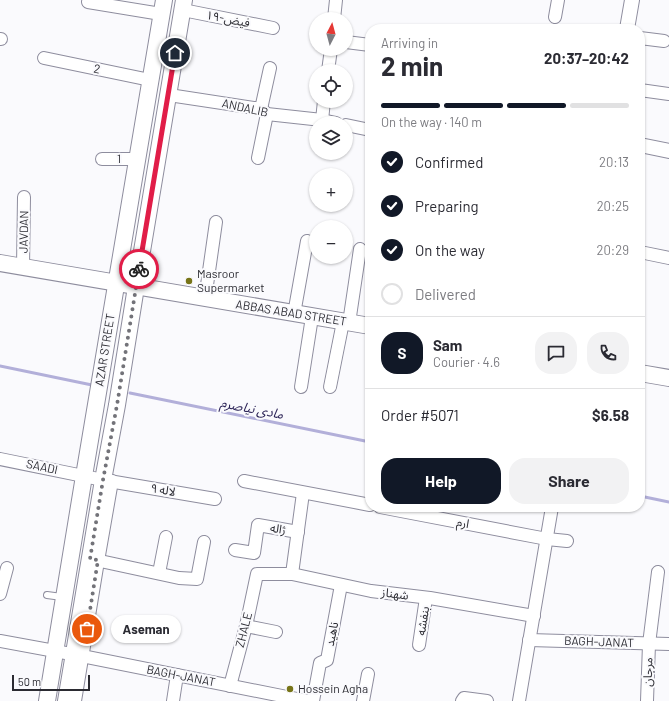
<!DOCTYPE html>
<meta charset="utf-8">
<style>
body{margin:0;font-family:Barlow,"Noto Sans Arabic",sans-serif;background:#f2f2f3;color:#2b2b33;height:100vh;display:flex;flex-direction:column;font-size:15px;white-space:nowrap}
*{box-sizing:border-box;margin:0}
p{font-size:13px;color:#7c7c81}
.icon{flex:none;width:22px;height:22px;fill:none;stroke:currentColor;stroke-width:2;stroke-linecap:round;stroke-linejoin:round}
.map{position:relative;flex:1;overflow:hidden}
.panel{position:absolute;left:365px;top:24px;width:280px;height:488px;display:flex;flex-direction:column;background:#fff;border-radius:16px;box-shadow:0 1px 3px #0004}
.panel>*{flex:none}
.needle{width:26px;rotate:6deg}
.controls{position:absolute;left:309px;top:12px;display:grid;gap:8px}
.controls a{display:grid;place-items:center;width:44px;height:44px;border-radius:50%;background:#fff;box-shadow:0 1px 3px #0004;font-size:20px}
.scale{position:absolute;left:12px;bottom:10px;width:78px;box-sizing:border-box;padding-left:4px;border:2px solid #2b2b32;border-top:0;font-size:11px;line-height:14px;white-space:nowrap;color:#2b2b32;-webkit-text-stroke:3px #fafafd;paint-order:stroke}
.pin{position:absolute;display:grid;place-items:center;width:34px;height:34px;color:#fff;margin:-17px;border:2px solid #fff;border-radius:50%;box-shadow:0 1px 4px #0007}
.courier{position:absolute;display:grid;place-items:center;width:40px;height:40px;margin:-20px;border:3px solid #e11d48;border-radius:50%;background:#fff;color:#222;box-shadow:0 1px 5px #0007}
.bubble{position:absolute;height:28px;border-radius:14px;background:#fff;box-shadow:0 1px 3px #0004;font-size:13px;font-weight:700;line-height:28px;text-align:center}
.overview em{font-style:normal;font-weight:700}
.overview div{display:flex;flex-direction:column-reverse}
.overview{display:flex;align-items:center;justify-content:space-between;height:68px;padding:0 16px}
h1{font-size:26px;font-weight:700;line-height:30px}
.bar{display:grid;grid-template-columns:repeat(4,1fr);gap:6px 4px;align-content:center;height:48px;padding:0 16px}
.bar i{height:5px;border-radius:3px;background:#e1e1e2}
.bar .active{background:#111827}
.bar p{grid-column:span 4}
.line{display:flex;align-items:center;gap:10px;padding:0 16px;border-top:1px solid #e1e1e2}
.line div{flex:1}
.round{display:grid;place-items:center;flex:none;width:42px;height:42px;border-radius:16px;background:#f2f2f3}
ol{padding:0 16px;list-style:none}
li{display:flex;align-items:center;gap:12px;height:44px}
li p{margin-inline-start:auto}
li .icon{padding:4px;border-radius:50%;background:#111827;color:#fff;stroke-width:4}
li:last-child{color:#7c7c81}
li i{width:22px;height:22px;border:2px solid #e1e1e2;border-radius:50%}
.cta{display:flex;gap:8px;margin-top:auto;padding:8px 16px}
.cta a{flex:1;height:46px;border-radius:16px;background:#111827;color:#fff;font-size:16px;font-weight:700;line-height:46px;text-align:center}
.cta a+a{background:#f2f2f3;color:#2b2b33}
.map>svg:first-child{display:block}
</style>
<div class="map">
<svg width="669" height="701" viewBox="0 0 669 701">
<rect width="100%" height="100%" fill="#fafafd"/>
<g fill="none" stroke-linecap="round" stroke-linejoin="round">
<g stroke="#b2afd9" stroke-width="3">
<path d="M 0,366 L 92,385"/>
<path d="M 130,393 L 370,442"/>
<path d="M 640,496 L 669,502"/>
</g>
<defs>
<path id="service" d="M 47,595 L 62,597"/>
<g id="minor">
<path d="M 88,2 L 161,14"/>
<path d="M 183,10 L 273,28"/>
<path d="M 555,17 L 558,0"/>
<path d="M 334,19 L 336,0"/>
<path d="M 640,38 L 664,41"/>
<path d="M 0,39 L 1,39"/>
<path d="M 346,42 L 370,45"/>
<path d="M 44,58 L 150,80"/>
<path d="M 328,71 L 331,49"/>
<path d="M 640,90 L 669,94"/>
<path d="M 169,95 L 261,109 L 267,114 L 322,120 L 336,123"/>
<path d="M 261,109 L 270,68"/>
<path d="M 322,120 L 324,101"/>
<path d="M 346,125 L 370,130"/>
<path d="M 258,158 L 267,114"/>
<path d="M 102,159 L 136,159"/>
<path d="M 640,252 L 669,258"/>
<path d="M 23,267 L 24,197"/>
<path d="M 205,299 L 216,222"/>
<path d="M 294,314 L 307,241"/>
<path d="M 349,323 L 360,249"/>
<path d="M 301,387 L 312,317"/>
<path d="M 330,387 L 343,322"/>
<path d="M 0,459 L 103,480 L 215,499"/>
<path d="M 244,481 L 370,505"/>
<path d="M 380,507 L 547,539 L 567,541"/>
<path d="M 235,550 L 254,553 L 258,525 L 298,532"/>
<path d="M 91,559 L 179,578 L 197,579 L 204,542"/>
<path d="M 159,573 L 166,537"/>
<path d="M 292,574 L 303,493"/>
<path d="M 0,594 L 7,568"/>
<path d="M 246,626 L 276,632"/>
<path d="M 529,640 L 669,644"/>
<path d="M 0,641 L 82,656 L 307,701"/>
<path d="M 419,645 L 426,598"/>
<path d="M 230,686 L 246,626 L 257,574 L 292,574 L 371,591 L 430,598 L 534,616"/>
<path d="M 75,701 L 98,561 L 112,481"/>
<path d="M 173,701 L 177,675"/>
<path d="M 313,701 L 320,663 L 327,660 L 341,585"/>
<path d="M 363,701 L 368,674"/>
<path d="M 462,701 L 464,698 L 487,701"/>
<path d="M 519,701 L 552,507"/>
<path d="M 647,701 L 649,644 L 658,572"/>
</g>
<g id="tertiary">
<path d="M 627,29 L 632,0"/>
<path d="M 640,145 L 669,151"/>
</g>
<g id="secondary">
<path d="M 0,263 L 370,326"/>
<path d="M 640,373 L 669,378"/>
<path d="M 47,701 L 84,476 L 164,0"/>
<path d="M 66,701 L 103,480 L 117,405 L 136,287 L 184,0"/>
</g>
</defs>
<use href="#service" stroke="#8e8d9e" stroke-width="8"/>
<use href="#minor" stroke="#8e8d9e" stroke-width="14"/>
<use href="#tertiary" stroke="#8e8d9e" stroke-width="16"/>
<use href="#secondary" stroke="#8e8d9e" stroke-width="18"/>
<use href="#service" stroke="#fff" stroke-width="6"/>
<use href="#minor" stroke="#fff" stroke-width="12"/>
<use href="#tertiary" stroke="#fff" stroke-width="14"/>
<use href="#secondary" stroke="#fff" stroke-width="16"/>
</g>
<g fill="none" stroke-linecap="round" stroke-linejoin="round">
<path stroke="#737379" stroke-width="4" stroke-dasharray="0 7.2" d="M 87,629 L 98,560 L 90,559 L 103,480 L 117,405 L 139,269"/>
<path stroke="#e11d48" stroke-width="5" d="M 139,269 L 175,53"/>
</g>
<g fill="#777418" stroke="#fafafd" stroke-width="1.5">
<circle cx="189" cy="281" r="4"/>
<circle cx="290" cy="689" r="4"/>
</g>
<g text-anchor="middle" stroke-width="4" stroke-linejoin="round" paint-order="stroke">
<g font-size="12" fill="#2b2b32" stroke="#fafafd">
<text transform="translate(228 19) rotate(11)" y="4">۱۹-فیض</text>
<text transform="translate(97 69) rotate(12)" y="4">2</text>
<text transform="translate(245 108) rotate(12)" y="4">ANDALIB</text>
<text transform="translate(119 159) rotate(1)" y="4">1</text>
<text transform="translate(24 232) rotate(-89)" y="4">JAVDAN</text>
<text transform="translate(291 313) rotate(9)" y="4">ABBAS ABAD STREET</text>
<text transform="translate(105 350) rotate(-81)" y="4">AZAR STREET</text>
<text transform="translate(42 467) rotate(12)" y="4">SAADI</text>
<text transform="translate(163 490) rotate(10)" y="4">۹ لاله</text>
<text transform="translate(463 523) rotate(11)" y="4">ارم</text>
<text transform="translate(278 529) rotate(10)" y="4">ژاله</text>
<text transform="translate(395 594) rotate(7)" y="4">شهناز</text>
<text transform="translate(423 621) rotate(-81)" y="4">بنفشه</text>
<text transform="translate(244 630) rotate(-76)" y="4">ZHALE</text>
<text transform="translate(332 634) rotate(-79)" y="4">ناهید</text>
<text transform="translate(599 642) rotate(2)" y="4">BAGH-JANAT</text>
<text transform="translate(648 672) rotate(-88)" y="4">مرجان</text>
<text transform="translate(181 676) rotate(11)" y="4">BAGH-JANAT</text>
</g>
<g font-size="12" fill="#2b2b32" stroke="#fafafd" text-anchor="start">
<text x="197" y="278">Masroor<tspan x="197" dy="14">Supermarket</tspan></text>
<text x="298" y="693">Hossein Agha</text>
</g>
<g font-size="13" font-style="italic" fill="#2c2457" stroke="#fafafd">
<text transform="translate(252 408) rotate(11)" y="5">مادی نیاصرم</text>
</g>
</g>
</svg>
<div class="controls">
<a><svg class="needle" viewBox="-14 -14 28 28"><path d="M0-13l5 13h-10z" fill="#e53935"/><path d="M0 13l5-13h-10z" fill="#7c7c81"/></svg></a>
<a><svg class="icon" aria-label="locate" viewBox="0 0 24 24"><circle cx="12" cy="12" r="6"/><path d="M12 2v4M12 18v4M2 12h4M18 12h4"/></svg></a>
<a><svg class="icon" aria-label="layers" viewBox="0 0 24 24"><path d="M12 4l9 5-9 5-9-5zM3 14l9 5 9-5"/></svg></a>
<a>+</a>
<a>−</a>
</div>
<div class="scale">50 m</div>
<div class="pin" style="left:87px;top:629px;background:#ea580c"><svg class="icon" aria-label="bag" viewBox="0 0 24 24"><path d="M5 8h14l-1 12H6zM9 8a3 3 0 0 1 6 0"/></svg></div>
<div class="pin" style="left:175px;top:53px;background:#1f2937"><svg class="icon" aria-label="home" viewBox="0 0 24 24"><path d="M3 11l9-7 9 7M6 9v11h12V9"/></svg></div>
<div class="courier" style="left:139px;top:269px"><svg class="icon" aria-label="bike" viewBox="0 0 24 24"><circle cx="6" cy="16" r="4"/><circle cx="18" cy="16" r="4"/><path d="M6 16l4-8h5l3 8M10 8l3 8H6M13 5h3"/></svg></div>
<div class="bubble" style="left:111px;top:615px;width:70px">Aseman</div>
<section class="panel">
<div class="overview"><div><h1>2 min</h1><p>Arriving in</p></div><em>20:37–20:42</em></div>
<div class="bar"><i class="active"></i><i class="active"></i><i class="active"></i><i></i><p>On the way · 140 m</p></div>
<ol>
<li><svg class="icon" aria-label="check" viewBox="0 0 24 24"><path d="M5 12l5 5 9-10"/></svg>Confirmed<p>20:13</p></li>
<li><svg class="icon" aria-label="check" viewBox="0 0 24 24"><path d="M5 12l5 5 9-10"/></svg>Preparing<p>20:25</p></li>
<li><svg class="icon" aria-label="check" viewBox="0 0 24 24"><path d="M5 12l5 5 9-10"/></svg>On the way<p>20:29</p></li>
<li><i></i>Delivered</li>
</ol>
<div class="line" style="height:72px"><b class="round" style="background:#111827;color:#fff">S</b><div><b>Sam</b><p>Courier · 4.6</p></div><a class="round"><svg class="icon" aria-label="chat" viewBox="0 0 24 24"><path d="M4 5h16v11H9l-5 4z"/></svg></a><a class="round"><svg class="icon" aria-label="phone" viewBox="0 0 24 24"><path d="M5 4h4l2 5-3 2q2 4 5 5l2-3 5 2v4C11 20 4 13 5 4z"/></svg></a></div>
<div class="line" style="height:52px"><div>Order #5071</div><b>$6.58</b></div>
<div class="cta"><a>Help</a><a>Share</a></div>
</section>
</div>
